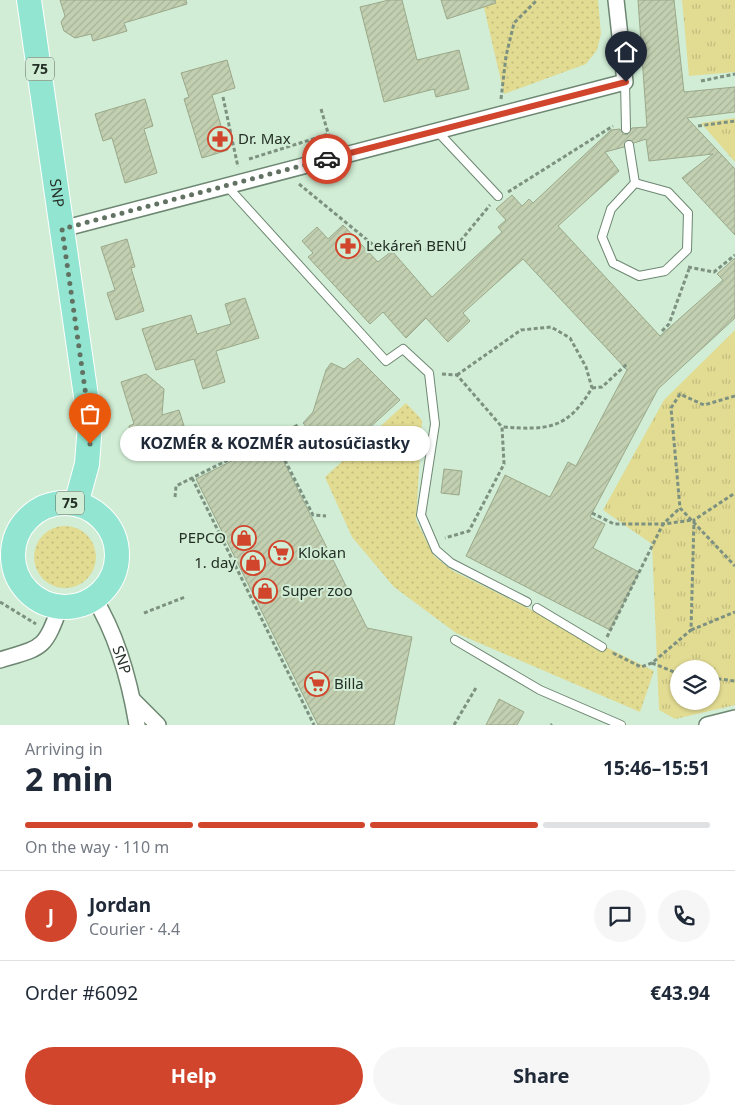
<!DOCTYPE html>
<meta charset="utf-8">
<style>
body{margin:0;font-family:"Noto Sans",sans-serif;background:#f6f6f7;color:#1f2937;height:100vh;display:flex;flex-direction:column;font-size:19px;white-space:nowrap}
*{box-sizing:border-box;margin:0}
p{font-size:16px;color:#747a83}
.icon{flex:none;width:28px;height:28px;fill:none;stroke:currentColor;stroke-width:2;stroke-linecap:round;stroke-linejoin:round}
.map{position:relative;height:725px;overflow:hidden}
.side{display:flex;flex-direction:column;background:#fff;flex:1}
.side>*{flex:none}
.fabs{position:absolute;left:670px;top:660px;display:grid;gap:10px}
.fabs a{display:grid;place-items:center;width:50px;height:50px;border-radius:50%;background:#fff;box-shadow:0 1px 4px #0004;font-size:25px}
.pin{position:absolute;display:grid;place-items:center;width:42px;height:42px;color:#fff;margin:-51px -21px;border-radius:50% 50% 50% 0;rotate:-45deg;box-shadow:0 0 5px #0007}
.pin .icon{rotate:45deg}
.courier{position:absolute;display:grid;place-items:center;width:50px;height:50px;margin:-25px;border:4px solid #d0452c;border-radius:50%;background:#fff;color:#222;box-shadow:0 1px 6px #0007}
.bubble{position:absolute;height:35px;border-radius:18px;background:#fff;box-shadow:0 1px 4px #0004;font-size:16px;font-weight:700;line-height:35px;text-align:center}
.headline em{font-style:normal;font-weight:700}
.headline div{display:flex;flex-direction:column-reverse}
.headline{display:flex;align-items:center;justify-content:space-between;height:85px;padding:0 25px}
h1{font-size:32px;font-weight:700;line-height:38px}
.bar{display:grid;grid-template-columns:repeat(4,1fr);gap:8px 5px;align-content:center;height:60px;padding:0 25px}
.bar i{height:6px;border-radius:4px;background:#e0e1e3}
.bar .current{background:#d0452c}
.bar p{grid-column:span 4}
.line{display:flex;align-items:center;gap:12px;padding:0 25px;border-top:1px solid #e0e1e3}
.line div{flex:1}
.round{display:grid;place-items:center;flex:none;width:52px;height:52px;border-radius:26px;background:#f6f6f7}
.action{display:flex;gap:10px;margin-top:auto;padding:10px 25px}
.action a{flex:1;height:58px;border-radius:30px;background:#d0452c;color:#fff;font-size:20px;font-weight:700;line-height:58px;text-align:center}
.action a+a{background:#f6f6f7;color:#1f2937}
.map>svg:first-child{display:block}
</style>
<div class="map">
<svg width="735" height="725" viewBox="0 0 735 725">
<defs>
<pattern id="grass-dots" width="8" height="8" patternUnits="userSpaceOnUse" patternTransform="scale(1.25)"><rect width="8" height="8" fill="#e2db92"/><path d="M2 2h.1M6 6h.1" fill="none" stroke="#c2bc7e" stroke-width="1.8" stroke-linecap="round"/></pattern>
<pattern id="park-tufts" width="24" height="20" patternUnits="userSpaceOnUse" patternTransform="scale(1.25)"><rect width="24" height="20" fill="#e2db92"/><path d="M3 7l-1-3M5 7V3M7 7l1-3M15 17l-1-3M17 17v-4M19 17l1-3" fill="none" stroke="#c2bc7e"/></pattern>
<pattern id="building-hatch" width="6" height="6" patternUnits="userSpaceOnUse" patternTransform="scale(1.25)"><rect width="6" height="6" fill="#c2d0b1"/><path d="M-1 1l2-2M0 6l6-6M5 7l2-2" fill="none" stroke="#a7b398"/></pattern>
</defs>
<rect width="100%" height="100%" fill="#d1edd5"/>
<g fill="url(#grass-dots)">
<path d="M 492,0 L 598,0 L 601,34 L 597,50 L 586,64 L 504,94 L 483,3 Z"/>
<path d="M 406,403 L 422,420 L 416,520 L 434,556 L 453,571 L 654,671 L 640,712 L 456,633 L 394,587 L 352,537 L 325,477 Z"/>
<circle cx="65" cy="557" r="31"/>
</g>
<g fill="url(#park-tufts)" fill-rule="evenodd">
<path d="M 682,0 L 735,0 L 735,72 L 689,76 Z"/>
<path d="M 735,118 L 735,162 L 701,123 Z"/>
<path d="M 735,330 L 735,705 L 675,719 L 659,710 L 652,544 L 603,510 L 664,400 ZM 679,669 L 711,669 L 711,701 L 679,701 Z"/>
</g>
<g fill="url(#building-hatch)" stroke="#9ba88a">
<path d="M 60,0 L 186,0 L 187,4 L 124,23 L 127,31 L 93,41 L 91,34 L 75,38 L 64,31 L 61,22 L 65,16 Z"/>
<path d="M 389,0 L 402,0 L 417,60 L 459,50 L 469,89 L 436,97 L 434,89 L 384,102 L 360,7 Z"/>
<path d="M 441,0 L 495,0 L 496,3 L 447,19 Z"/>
<path d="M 638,0 L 674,0 L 684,92 L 735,87 L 735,112 L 687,118 L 735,169 L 735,235 L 682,178 L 713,154 L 649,161 L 646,139 L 634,143 L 628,140 L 624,147 L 605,152 L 619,171 L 558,226 L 660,336 L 723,280 L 717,274 L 735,258 L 735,318 L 658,389 L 590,517 L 605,524 L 593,548 L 639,572 L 610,630 L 466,556 L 505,475 L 550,497 L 568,462 L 576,466 L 627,370 L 523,259 L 463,313 L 470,321 L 448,342 L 426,318 L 406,338 L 383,312 L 370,324 L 308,257 L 313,253 L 302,241 L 317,227 L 328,239 L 343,225 L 378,262 L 392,251 L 432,297 L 502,232 L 498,227 L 506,220 L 496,209 L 512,195 L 522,206 L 529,199 L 533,203 L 611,130 L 620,129 L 623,134 L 627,135 L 632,128 L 647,127 Z"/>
<path d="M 227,60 L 235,88 L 212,95 L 228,150 L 202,158 L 184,99 L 189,97 L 181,73 Z"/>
<path d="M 145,99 L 153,126 L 144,129 L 157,173 L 125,183 L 112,138 L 103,141 L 95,114 Z"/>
<path d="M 127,239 L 135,267 L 131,268 L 144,311 L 116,320 L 107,293 L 115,290 L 101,247 Z"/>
<path d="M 245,298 L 259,338 L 216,351 L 225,382 L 203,389 L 194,359 L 156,370 L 142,329 L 191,315 L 197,334 L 231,324 L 225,304 Z"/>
<path d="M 358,358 L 400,400 L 335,459 L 303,423 L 313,412 L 326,370 L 331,363 L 344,369 Z"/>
<path d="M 146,374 L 164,389 L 162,415 L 179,410 L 190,445 L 146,457 L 145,452 L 135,454 L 129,426 L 134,424 L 121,382 Z"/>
<path d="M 273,440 L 367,628 L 412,637 L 394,725 L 318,725 L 196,479 Z"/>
<path d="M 444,469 L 462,471 L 459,495 L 441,493 Z"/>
<path d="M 499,699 L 524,712 L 517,725 L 486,725 Z"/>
</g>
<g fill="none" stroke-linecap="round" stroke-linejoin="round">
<defs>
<g id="lane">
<path d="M 625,82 L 626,129"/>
<path d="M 437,131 L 498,196"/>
<path d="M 629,145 L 635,183"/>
<path d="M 635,183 L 668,192 L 688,213 L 687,250 L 665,271 L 639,276 L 613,263 L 602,237 L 611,209 Z"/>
<path d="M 226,185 L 386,361 L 403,349 L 429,373 L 435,424 L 421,515 L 436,550 L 451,563 L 527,602"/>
<path d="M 537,608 L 602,647"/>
<path d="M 455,640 L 540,690 L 621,725"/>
</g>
<g id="street">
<path d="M 62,229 L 625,82 L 616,0"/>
<path id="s1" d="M 94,598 C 117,635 130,683 137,725"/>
<path d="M 0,660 C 43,647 44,650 60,607"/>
<path d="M 133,700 L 158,725"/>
<path d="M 707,725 L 735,718"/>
</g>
<g id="primary">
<path id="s2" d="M 29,0 L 90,424 L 87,464 L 76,504"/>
<circle cx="65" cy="555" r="52"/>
</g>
</defs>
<use href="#lane" stroke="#6d8772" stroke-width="10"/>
<use href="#street" stroke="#6d8772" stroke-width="18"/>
<use href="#primary" stroke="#fff" stroke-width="26"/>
<g stroke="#7d9180" stroke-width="3" stroke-dasharray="4 2.5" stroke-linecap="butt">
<path d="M 701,81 L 735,74"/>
<path d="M 223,97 L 238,167"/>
<path d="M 501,99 L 506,56 L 514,23 L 537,0"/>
<path d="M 321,109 L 331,143"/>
<path d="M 698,126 L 735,121"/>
<path d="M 249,159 L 329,134"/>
<path d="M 299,184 L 377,248 L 453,250 L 490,205"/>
<path d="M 508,192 L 613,126"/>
<path d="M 688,267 L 714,272 L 735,255"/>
<path d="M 662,331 L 669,324 L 689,269"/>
<path d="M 442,374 L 457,375 L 502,427 L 504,464 L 469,531 L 445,538"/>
<path d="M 457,375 L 521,330 L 551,327 L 570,338 L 586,367 L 592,388 C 567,430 548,430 502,427"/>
<path d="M 592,388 L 602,387 L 628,363"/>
<path d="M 735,396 L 704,405 L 680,394 L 671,408 L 680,508 L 735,566"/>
<path d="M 273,437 L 313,515 L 326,516"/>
<path d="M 192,478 L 314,725"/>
<path d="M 175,497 L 176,486 L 298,425"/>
<path d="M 592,513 L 614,524 L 663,524 L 693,520"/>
<path d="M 0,602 L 36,624"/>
<path d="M 144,613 L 185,597"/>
<path d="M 691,630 L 735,612"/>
<path d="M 607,637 L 663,524 L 680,508"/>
<path d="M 613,653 L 641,667 L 652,663 L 691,630 L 694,520 L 735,493"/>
<path d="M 652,663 L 679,674"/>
<path d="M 711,678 L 735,681"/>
<path d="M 454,725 L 477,686"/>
<path d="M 551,725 L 552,724"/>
</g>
<use href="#lane" stroke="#fff" stroke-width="8"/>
<use href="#street" stroke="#fff" stroke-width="15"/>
<use href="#primary" stroke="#92e5d0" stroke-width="24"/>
</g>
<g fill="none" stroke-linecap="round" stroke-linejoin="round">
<path stroke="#617263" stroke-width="5" stroke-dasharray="0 9" d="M 90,444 L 90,424 L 62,229 L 327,159"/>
<path stroke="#d0452c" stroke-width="6" d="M 327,159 L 626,82"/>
</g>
<defs>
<symbol id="pharmacy-ring" viewBox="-11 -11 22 22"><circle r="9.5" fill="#d1edd5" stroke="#d0452c" stroke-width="1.5"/><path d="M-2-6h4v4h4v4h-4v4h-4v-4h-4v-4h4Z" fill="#d0452c"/></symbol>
<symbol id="shop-ring" viewBox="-11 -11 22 22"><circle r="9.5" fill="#d1edd5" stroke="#d0452c" stroke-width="1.5"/><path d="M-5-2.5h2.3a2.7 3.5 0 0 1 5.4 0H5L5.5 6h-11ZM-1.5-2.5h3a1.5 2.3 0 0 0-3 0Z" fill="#d0452c"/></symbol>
<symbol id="supermarket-ring" viewBox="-11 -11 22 22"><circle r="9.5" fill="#d1edd5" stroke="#d0452c" stroke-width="1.5"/><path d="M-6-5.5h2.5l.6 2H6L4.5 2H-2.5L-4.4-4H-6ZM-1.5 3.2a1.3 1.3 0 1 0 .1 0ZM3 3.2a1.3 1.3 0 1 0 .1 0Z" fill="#d0452c"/></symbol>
</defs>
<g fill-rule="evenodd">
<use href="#pharmacy-ring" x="206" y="125" width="28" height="28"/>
<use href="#pharmacy-ring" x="334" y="232" width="28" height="28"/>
<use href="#shop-ring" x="230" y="524" width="28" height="28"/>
<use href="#supermarket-ring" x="267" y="539" width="28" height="28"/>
<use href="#shop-ring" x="239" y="549" width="28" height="28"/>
<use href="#shop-ring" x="251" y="577" width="28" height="28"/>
<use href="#supermarket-ring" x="303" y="670" width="28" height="28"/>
</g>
<g text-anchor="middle" stroke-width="4" stroke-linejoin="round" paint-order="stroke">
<g fill="#d1edd5" stroke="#58685a" stroke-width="1">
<rect x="26" y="57.5" width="28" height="23" rx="4"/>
<rect x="56" y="491.5" width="28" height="23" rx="4"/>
</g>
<g font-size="14" font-weight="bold" fill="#242f26">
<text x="40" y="74">75</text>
<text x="70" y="508">75</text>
</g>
<g font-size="15" fill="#242f26" stroke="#d1edd5" text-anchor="start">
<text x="238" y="144">Dr. Max</text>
<text x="366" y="251">Lekáreň BENU</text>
<text x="226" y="543" text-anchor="end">PEPCO</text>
<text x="298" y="558">Klokan</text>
<text x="236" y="568" text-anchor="end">1. day</text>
<text x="282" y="596">Super zoo</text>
<text x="334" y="689">Billa</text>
</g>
<g font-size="15" fill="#242f26" stroke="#d1edd5">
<text dy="5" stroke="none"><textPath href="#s2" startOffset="195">SNP</textPath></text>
<text dy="5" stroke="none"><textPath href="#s1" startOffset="68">SNP</textPath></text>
</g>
</g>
</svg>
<div class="fabs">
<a><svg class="icon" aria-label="layers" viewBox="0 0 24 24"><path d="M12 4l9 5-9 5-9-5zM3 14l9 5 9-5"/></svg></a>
</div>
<div class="pin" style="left:90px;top:444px;background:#ea580c"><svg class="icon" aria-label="bag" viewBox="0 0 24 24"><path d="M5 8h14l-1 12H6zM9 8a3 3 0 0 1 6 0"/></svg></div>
<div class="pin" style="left:626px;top:82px;background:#1f2937"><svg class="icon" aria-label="home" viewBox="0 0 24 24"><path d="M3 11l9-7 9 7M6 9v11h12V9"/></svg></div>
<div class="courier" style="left:327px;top:159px"><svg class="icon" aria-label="car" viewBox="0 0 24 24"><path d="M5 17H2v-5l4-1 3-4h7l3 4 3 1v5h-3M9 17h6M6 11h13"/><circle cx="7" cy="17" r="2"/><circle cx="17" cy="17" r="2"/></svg></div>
<div class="bubble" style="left:120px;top:426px;width:310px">KOZMÉR &amp; KOZMÉR autosúčiastky</div>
</div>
<section class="side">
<div class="headline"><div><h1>2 min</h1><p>Arriving in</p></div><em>15:46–15:51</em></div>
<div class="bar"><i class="current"></i><i class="current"></i><i class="current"></i><i></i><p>On the way · 110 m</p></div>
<div class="line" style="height:90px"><b class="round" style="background:#d0452c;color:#fff">J</b><div><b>Jordan</b><p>Courier · 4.4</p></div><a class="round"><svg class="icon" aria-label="chat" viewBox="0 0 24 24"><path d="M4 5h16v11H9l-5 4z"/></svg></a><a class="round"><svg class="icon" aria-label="phone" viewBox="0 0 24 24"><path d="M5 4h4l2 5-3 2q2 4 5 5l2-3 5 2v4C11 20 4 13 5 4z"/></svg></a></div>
<div class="line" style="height:65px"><div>Order #6092</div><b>€43.94</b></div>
<div class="action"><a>Help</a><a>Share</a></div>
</section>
